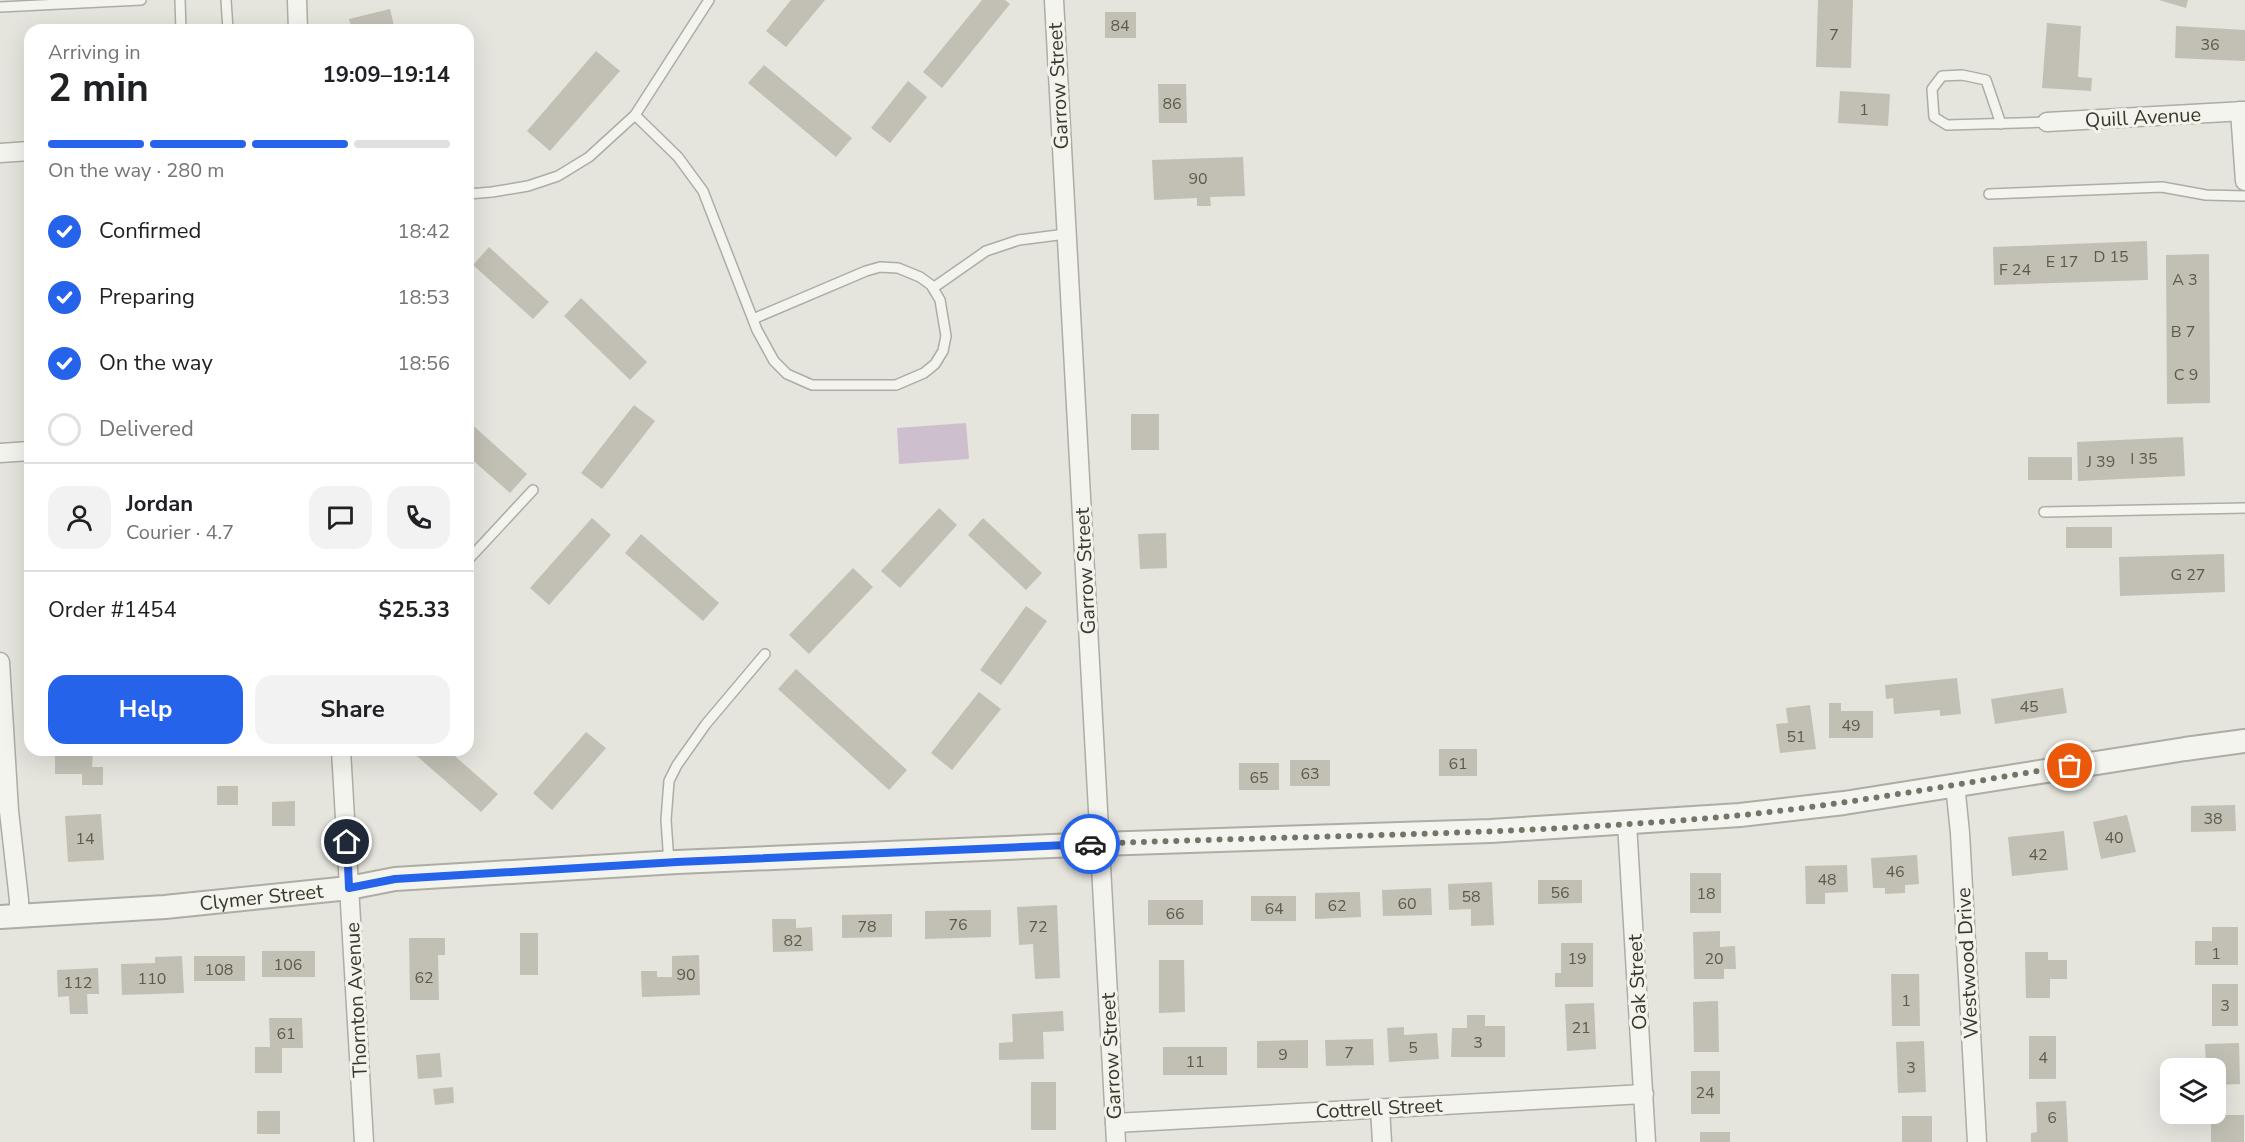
<!DOCTYPE html>
<meta charset="utf-8">
<style>
body{margin:0;font-family:"Nunito Sans",sans-serif;background:#f2f2f2;color:#202124;height:100vh;display:flex;flex-direction:column;font-size:22px;white-space:nowrap}
*{box-sizing:border-box;margin:0}
p{font-size:20px;color:#757577}
.icon{flex:none;width:33px;height:33px;fill:none;stroke:currentColor;stroke-width:2;stroke-linecap:round;stroke-linejoin:round}
.map{position:relative;flex:1;overflow:hidden}
.sheet{position:absolute;left:24px;top:24px;width:450px;height:732px;display:flex;flex-direction:column;background:#fff;border-radius:18px;box-shadow:0 6px 24px #0002}
.sheet>*{flex:none}
.buttons{position:absolute;left:2160px;top:1058px;display:grid;gap:12px}
.buttons a{display:grid;place-items:center;width:66px;height:66px;border-radius:12px;background:#fff;box-shadow:0 6px 24px #0002;font-size:30px}
.pin{position:absolute;display:grid;place-items:center;width:51px;height:51px;color:#fff;margin:-26px;border:3px solid #fff;border-radius:50%;box-shadow:0 2px 6px #0007}
.courier{position:absolute;display:grid;place-items:center;width:60px;height:60px;margin:-30px;border:4px solid #2563eb;border-radius:50%;background:#fff;color:#222;box-shadow:0 2px 8px #0007}
.summary em{font-style:normal;font-weight:700}
.summary div{display:flex;flex-direction:column-reverse}
.summary{display:flex;align-items:center;justify-content:space-between;height:102px;padding:0 24px}
h1{font-size:39px;font-weight:700;line-height:45px}
.bar{display:grid;grid-template-columns:repeat(4,1fr);gap:9px 6px;align-content:center;height:72px;padding:0 24px}
.bar i{height:8px;border-radius:4px;background:#e0e0e0}
.bar .current{background:#2563eb}
.bar p{grid-column:span 4}
.line{display:flex;align-items:center;gap:15px;padding:0 24px;border-top:2px solid #e0e0e0}
.line div{flex:1}
.round{display:grid;place-items:center;flex:none;width:63px;height:63px;border-radius:18px;background:#f2f2f2}
ol{padding:0 24px;list-style:none}
li{display:flex;align-items:center;gap:18px;height:66px}
li p{margin-inline-start:auto}
li .icon{padding:6px;border-radius:50%;background:#2563eb;color:#fff;stroke-width:4}
li:last-child{color:#757577}
li i{width:33px;height:33px;border:3px solid #e0e0e0;border-radius:50%}
.button{display:flex;gap:12px;margin-top:auto;padding:12px 24px}
.button a{flex:1;height:69px;border-radius:18px;background:#2563eb;color:#fff;font-size:24px;font-weight:700;line-height:69px;text-align:center}
.button a+a{background:#f2f2f2;color:#202124}
.map>svg:first-child{display:block}
</style>
<div class="map">
<svg width="2245" height="1142" viewBox="0 0 2245 1142">
<rect width="100%" height="100%" fill="#e5e4dd"/>
<path fill="#cebfce" d="M 966,423 L 969,459 L 899,464 L 897,428 Z"/>
<g fill="#c2c0b5">
<path d="M 791,0 L 825,0 L 786,47 L 766,31 Z"/>
<path d="M 982,0 L 1005,0 L 1010,4 L 942,88 L 923,72 Z"/>
<path d="M 1818,0 L 1853,0 L 1851,68 L 1816,67 Z"/>
<path d="M 2159,0 L 2188,0 L 2186,8 Z"/>
<path d="M 390,9 L 395,30 L 352,30 L 349,19 Z"/>
<rect x="1105" y="12" width="31" height="26"/>
<path d="M 2047,23 L 2081,26 L 2078,77 L 2092,78 L 2091,91 L 2042,88 Z"/>
<path d="M 2176,26 L 2245,30 L 2245,61 L 2175,58 Z"/>
<path d="M 596,51 L 620,71 L 550,151 L 527,131 Z"/>
<path d="M 764,65 L 852,138 L 836,157 L 748,83 Z"/>
<path d="M 908,81 L 927,97 L 890,143 L 871,128 Z"/>
<path d="M 1158,84 L 1186,84 L 1187,123 L 1159,123 Z"/>
<path d="M 1840,91 L 1890,94 L 1888,126 L 1838,123 Z"/>
<path d="M 1243,157 L 1245,196 L 1210,197 L 1211,206 L 1197,206 L 1197,198 L 1154,200 L 1152,160 Z"/>
<path d="M 2147,241 L 2148,280 L 1994,285 L 1993,247 Z"/>
<path d="M 489,247 L 549,302 L 533,319 L 473,265 Z"/>
<path d="M 2209,254 L 2210,403 L 2167,404 L 2166,255 Z"/>
<path d="M 581,298 L 647,362 L 630,380 L 564,316 Z"/>
<path d="M 634,405 L 655,421 L 602,489 L 581,473 Z"/>
<rect x="1131" y="414" width="28" height="36"/>
<path d="M 468,421 L 527,474 L 510,493 L 468,456 Z"/>
<path d="M 2183,437 L 2185,476 L 2078,481 L 2077,442 Z"/>
<rect x="2028" y="457" width="44" height="23"/>
<path d="M 939,508 L 957,525 L 900,588 L 881,571 Z"/>
<path d="M 592,518 L 611,535 L 549,605 L 530,588 Z"/>
<path d="M 983,518 L 1042,573 L 1026,590 L 968,535 Z"/>
<rect x="2066" y="527" width="46" height="21"/>
<path d="M 1166,533 L 1167,568 L 1140,569 L 1138,534 Z"/>
<path d="M 641,534 L 719,603 L 703,621 L 625,553 Z"/>
<path d="M 2224,554 L 2225,592 L 2120,596 L 2119,557 Z"/>
<path d="M 853,568 L 873,587 L 809,654 L 789,635 Z"/>
<path d="M 1026,606 L 1047,621 L 1001,685 L 980,670 Z"/>
<path d="M 796,669 L 907,770 L 889,790 L 778,689 Z"/>
<path d="M 1957,678 L 1961,714 L 1940,716 L 1940,710 L 1894,714 L 1893,698 L 1886,699 L 1885,685 Z"/>
<path d="M 2063,688 L 2067,713 L 1995,724 L 1991,699 Z"/>
<path d="M 979,692 L 1001,709 L 952,770 L 931,753 Z"/>
<path d="M 1829,703 L 1841,703 L 1841,711 L 1873,711 L 1873,738 L 1829,738 Z"/>
<path d="M 1810,705 L 1816,749 L 1780,753 L 1776,724 L 1788,723 L 1786,708 Z"/>
<path d="M 586,732 L 606,748 L 552,810 L 533,793 Z"/>
<rect x="1439" y="749" width="38" height="27"/>
<path d="M 55,750 L 93,750 L 92,767 L 103,767 L 103,785 L 82,785 L 82,774 L 55,774 Z"/>
<path d="M 410,750 L 448,750 L 498,794 L 481,812 Z"/>
<rect x="1290" y="760" width="40" height="26"/>
<rect x="1239" y="763" width="40" height="27"/>
<rect x="217" y="786" width="21" height="19"/>
<path d="M 295,801 L 295,826 L 272,826 L 272,802 Z"/>
<path d="M 2235,805 L 2236,831 L 2191,832 L 2191,806 Z"/>
<path d="M 101,814 L 104,860 L 68,862 L 65,816 Z"/>
<path d="M 2127,815 L 2136,852 L 2101,859 L 2093,822 Z"/>
<path d="M 2064,831 L 2068,870 L 2012,876 L 2008,837 Z"/>
<path d="M 1917,855 L 1919,884 L 1905,885 L 1905,893 L 1885,894 L 1885,888 L 1873,888 L 1871,858 Z"/>
<path d="M 1847,865 L 1848,892 L 1825,893 L 1825,904 L 1806,904 L 1805,866 Z"/>
<rect x="1690" y="873" width="31" height="40"/>
<path d="M 1538,880 L 1582,880 L 1582,903 L 1538,904 Z"/>
<path d="M 1492,882 L 1494,925 L 1471,926 L 1471,909 L 1449,910 L 1448,884 Z"/>
<path d="M 1431,888 L 1432,915 L 1383,916 L 1382,890 Z"/>
<path d="M 1360,892 L 1361,917 L 1315,919 L 1315,893 Z"/>
<rect x="1251" y="896" width="45" height="25"/>
<rect x="1148" y="900" width="55" height="25"/>
<path d="M 1057,905 L 1060,978 L 1035,979 L 1033,944 L 1019,945 L 1017,907 Z"/>
<path d="M 991,910 L 991,937 L 925,939 L 925,911 Z"/>
<path d="M 892,914 L 892,937 L 842,938 L 842,915 Z"/>
<path d="M 772,919 L 796,919 L 796,928 L 812,927 L 813,951 L 773,952 Z"/>
<path d="M 2212,927 L 2238,927 L 2238,965 L 2195,965 L 2195,941 L 2212,941 Z"/>
<path d="M 1720,931 L 1720,947 L 1735,946 L 1736,969 L 1724,969 L 1724,979 L 1694,979 L 1693,932 Z"/>
<rect x="520" y="933" width="18" height="42"/>
<path d="M 409,938 L 445,938 L 445,955 L 438,955 L 439,1000 L 410,1000 Z"/>
<path d="M 1561,943 L 1593,943 L 1593,987 L 1555,987 L 1555,973 L 1561,973 Z"/>
<rect x="262" y="951" width="53" height="26"/>
<path d="M 2025,952 L 2048,952 L 2048,960 L 2067,960 L 2067,979 L 2050,979 L 2050,998 L 2026,998 Z"/>
<path d="M 699,955 L 700,995 L 642,997 L 641,971 L 657,971 L 657,977 L 672,977 L 672,956 Z"/>
<path d="M 182,956 L 184,993 L 122,995 L 121,964 L 155,963 L 155,957 Z"/>
<rect x="194" y="956" width="51" height="25"/>
<path d="M 1159,960 L 1184,960 L 1185,1012 L 1159,1013 Z"/>
<path d="M 98,968 L 99,994 L 87,994 L 88,1014 L 70,1014 L 69,996 L 58,997 L 57,970 Z"/>
<path d="M 1891,974 L 1919,974 L 1920,1026 L 1892,1026 Z"/>
<rect x="2212" y="984" width="26" height="42"/>
<path d="M 1718,1001 L 1719,1052 L 1694,1052 L 1693,1002 Z"/>
<path d="M 1594,1003 L 1596,1049 L 1567,1051 L 1565,1004 Z"/>
<path d="M 1063,1011 L 1064,1031 L 1043,1032 L 1044,1059 L 999,1060 L 999,1043 L 1013,1042 L 1012,1014 Z"/>
<path d="M 1467,1015 L 1485,1015 L 1485,1026 L 1505,1026 L 1505,1057 L 1451,1057 L 1452,1028 L 1467,1028 Z"/>
<path d="M 269,1018 L 302,1018 L 303,1048 L 282,1048 L 282,1073 L 255,1073 L 255,1047 L 270,1047 Z"/>
<path d="M 1404,1027 L 1404,1035 L 1437,1033 L 1439,1059 L 1389,1062 L 1387,1028 Z"/>
<rect x="2029" y="1036" width="27" height="43"/>
<path d="M 1373,1039 L 1374,1065 L 1326,1066 L 1325,1040 Z"/>
<path d="M 1308,1040 L 1308,1068 L 1257,1068 L 1257,1041 Z"/>
<path d="M 1924,1041 L 1926,1092 L 1898,1093 L 1896,1042 Z"/>
<path d="M 2239,1043 L 2240,1084 L 2216,1085 L 2216,1068 L 2206,1068 L 2205,1044 Z"/>
<rect x="1163" y="1047" width="64" height="28"/>
<path d="M 440,1053 L 442,1077 L 418,1079 L 416,1055 Z"/>
<rect x="1691" y="1071" width="29" height="43"/>
<rect x="1031" y="1082" width="25" height="48"/>
<path d="M 453,1087 L 454,1103 L 435,1105 L 433,1089 Z"/>
<path d="M 2066,1101 L 2068,1142 L 2031,1142 L 2031,1133 L 2037,1132 L 2036,1102 Z"/>
<rect x="257" y="1111" width="23" height="23"/>
<rect x="2211" y="1115" width="33" height="27"/>
<rect x="1902" y="1116" width="30" height="26"/>
<rect x="1700" y="1132" width="30" height="10"/>
</g>
<g fill="none" stroke-linecap="round" stroke-linejoin="round">
<defs>
<g id="service">
<path d="M 180,0 L 181,30"/>
<path d="M 226,0 L 228,30"/>
<path d="M 0,7 L 141,0"/>
<path d="M 635,115 L 678,157 L 703,191 L 757,330 L 774,361 L 787,374 L 812,385 L 896,385 L 924,373 L 935,364 L 943,351 L 946,336 L 940,300 L 931,285 L 920,277 L 898,268 L 880,267 L 866,271 L 753,319"/>
<path d="M 2001,124 L 1986,80 L 1962,75 L 1942,76 L 1932,89 L 1934,117 L 1947,125 L 2047,122"/>
<path d="M 468,194 L 492,192 L 528,186 L 558,176 L 589,157 L 635,115 L 709,0"/>
<path d="M 1989,194 L 2162,187 L 2206,195 L 2245,196"/>
<path d="M 933,288 L 986,251 L 1019,240 L 1066,234"/>
<path d="M 2044,512 L 2245,508"/>
<path d="M 468,560 L 533,490"/>
<path d="M 669,863 L 666,820 L 669,781 L 677,765 L 706,724 L 765,654"/>
</g>
<g id="minor">
<path d="M 297,0 L 298,30"/>
<path d="M 1054,0 L 1116,1142"/>
<path d="M 2240,111 L 2245,181"/>
<path d="M 2047,122 L 2245,111"/>
<path d="M 0,153 L 30,151"/>
<path d="M 0,453 L 30,451"/>
<path d="M 0,662 L 9,811 L 19,900 L 19,916"/>
<path d="M 341,750 L 364,1142"/>
<path d="M 1955,784 L 1960,833 L 1977,1142"/>
<path d="M 1627,823 L 1646,1142"/>
<path d="M 1380,1108 L 1382,1142"/>
<path d="M 1115,1123 L 1644,1094"/>
</g>
<g id="tertiary">
<path id="s1" d="M 0,917 L 165,907 L 349,888 L 395,879 L 677,862 L 1100,844 L 1491,831 L 1740,815 L 1844,803 L 2185,749 L 2245,741"/>
</g>
</defs>
<use href="#service" stroke="#aeada3" stroke-width="12"/>
<use href="#minor" stroke="#aeada3" stroke-width="21"/>
<use href="#tertiary" stroke="#aeada3" stroke-width="26"/>
<use href="#service" stroke="#f4f4ef" stroke-width="9"/>
<use href="#minor" stroke="#f4f4ef" stroke-width="18"/>
<use href="#tertiary" stroke="#f4f4ef" stroke-width="22"/>
</g>
<g fill="none" stroke-linecap="round" stroke-linejoin="round">
<path stroke="#767467" stroke-width="6" stroke-dasharray="0 10.8" d="M 1090,844 C 1307,835 1526,836 1742,815 C 1852,804 1961,783 2070,766"/>
<path stroke="#2563eb" stroke-width="8" d="M 347,842 L 349,888 L 395,879 L 677,862 L 1090,844"/>
</g>
<g text-anchor="middle" stroke-width="6" stroke-linejoin="round" paint-order="stroke">
<g font-size="16" fill="#5c5a4b">
<text x="1120" y="31">84</text>
<text x="1834" y="40">7</text>
<text x="2210" y="50">36</text>
<text x="1172" y="109">86</text>
<text x="1864" y="115">1</text>
<text x="1198" y="184">90</text>
<text x="2111" y="262">D 15</text>
<text x="2062" y="267">E 17</text>
<text x="2015" y="275">F 24</text>
<text x="2185" y="285">A 3</text>
<text x="2183" y="337">B 7</text>
<text x="2186" y="380">C 9</text>
<text x="2144" y="464">I 35</text>
<text x="2101" y="467">J 39</text>
<text x="2188" y="580">G 27</text>
<text x="2029" y="712">45</text>
<text x="1851" y="731">49</text>
<text x="1796" y="742">51</text>
<text x="1458" y="769">61</text>
<text x="1310" y="779">63</text>
<text x="1259" y="783">65</text>
<text x="2213" y="824">38</text>
<text x="2114" y="843">40</text>
<text x="85" y="844">14</text>
<text x="2038" y="860">42</text>
<text x="1895" y="877">46</text>
<text x="1827" y="885">48</text>
<text x="1560" y="898">56</text>
<text x="1706" y="899">18</text>
<text x="1471" y="902">58</text>
<text x="1407" y="909">60</text>
<text x="1337" y="911">62</text>
<text x="1274" y="914">64</text>
<text x="1175" y="919">66</text>
<text x="958" y="930">76</text>
<text x="867" y="932">78</text>
<text x="1038" y="932">72</text>
<text x="793" y="946">82</text>
<text x="2216" y="959">1</text>
<text x="1577" y="964">19</text>
<text x="1714" y="964">20</text>
<text x="288" y="970">106</text>
<text x="219" y="975">108</text>
<text x="686" y="980">90</text>
<text x="424" y="983">62</text>
<text x="152" y="984">110</text>
<text x="78" y="988">112</text>
<text x="1906" y="1006">1</text>
<text x="2225" y="1011">3</text>
<text x="1581" y="1033">21</text>
<text x="286" y="1039">61</text>
<text x="1478" y="1048">3</text>
<text x="1413" y="1053">5</text>
<text x="1349" y="1058">7</text>
<text x="1283" y="1060">9</text>
<text x="2043" y="1063">4</text>
<text x="1195" y="1067">11</text>
<text x="1911" y="1073">3</text>
<text x="1705" y="1098">24</text>
<text x="2052" y="1123">6</text>
</g>
<g font-size="20" fill="#3a3828" stroke="#f3f2ec">
<text transform="translate(1058 86) rotate(-93)" y="7">Garrow Street</text>
<text transform="translate(2143 117) rotate(-3)" y="7">Quill Avenue</text>
<text transform="translate(1085 571) rotate(-93)" y="7">Garrow Street</text>
<text dy="7" stroke="none"><textPath href="#s1" startOffset="262">Clymer Street</textPath></text>
<text transform="translate(1967 963) rotate(-93)" y="7">Westwood Drive</text>
<text transform="translate(1637 982) rotate(-93)" y="7">Oak Street</text>
<text transform="translate(356 1000) rotate(-93)" y="7">Thornton Avenue</text>
<text transform="translate(1111 1056) rotate(-93)" y="7">Garrow Street</text>
<text transform="translate(1379 1108) rotate(-3)" y="7">Cottrell Street</text>
</g>
</g>
</svg>
<div class="buttons">
<a><svg class="icon" aria-label="layers" viewBox="0 0 24 24"><path d="M12 4l9 5-9 5-9-5zM3 14l9 5 9-5"/></svg></a>
</div>
<div class="pin" style="left:2070px;top:766px;background:#ea580c"><svg class="icon" aria-label="bag" viewBox="0 0 24 24"><path d="M5 8h14l-1 12H6zM9 8a3 3 0 0 1 6 0"/></svg></div>
<div class="pin" style="left:347px;top:842px;background:#1f2937"><svg class="icon" aria-label="home" viewBox="0 0 24 24"><path d="M3 11l9-7 9 7M6 9v11h12V9"/></svg></div>
<div class="courier" style="left:1090px;top:844px"><svg class="icon" aria-label="car" viewBox="0 0 24 24"><path d="M5 17H2v-5l4-1 3-4h7l3 4 3 1v5h-3M9 17h6M6 11h13"/><circle cx="7" cy="17" r="2"/><circle cx="17" cy="17" r="2"/></svg></div>
<section class="sheet">
<div class="summary"><div><h1>2 min</h1><p>Arriving in</p></div><em>19:09–19:14</em></div>
<div class="bar"><i class="current"></i><i class="current"></i><i class="current"></i><i></i><p>On the way · 280 m</p></div>
<ol>
<li><svg class="icon" aria-label="check" viewBox="0 0 24 24"><path d="M5 12l5 5 9-10"/></svg>Confirmed<p>18:42</p></li>
<li><svg class="icon" aria-label="check" viewBox="0 0 24 24"><path d="M5 12l5 5 9-10"/></svg>Preparing<p>18:53</p></li>
<li><svg class="icon" aria-label="check" viewBox="0 0 24 24"><path d="M5 12l5 5 9-10"/></svg>On the way<p>18:56</p></li>
<li><i></i>Delivered</li>
</ol>
<div class="line" style="height:108px"><a class="round"><svg class="icon" aria-label="person" viewBox="0 0 24 24"><circle cx="12" cy="8" r="4"/><path d="M4 21q1-7 8-7t8 7"/></svg></a><div><b>Jordan</b><p>Courier · 4.7</p></div><a class="round"><svg class="icon" aria-label="chat" viewBox="0 0 24 24"><path d="M4 5h16v11H9l-5 4z"/></svg></a><a class="round"><svg class="icon" aria-label="phone" viewBox="0 0 24 24"><path d="M5 4h4l2 5-3 2q2 4 5 5l2-3 5 2v4C11 20 4 13 5 4z"/></svg></a></div>
<div class="line" style="height:78px"><div>Order #1454</div><b>$25.33</b></div>
<div class="button"><a>Help</a><a>Share</a></div>
</section>
</div>
